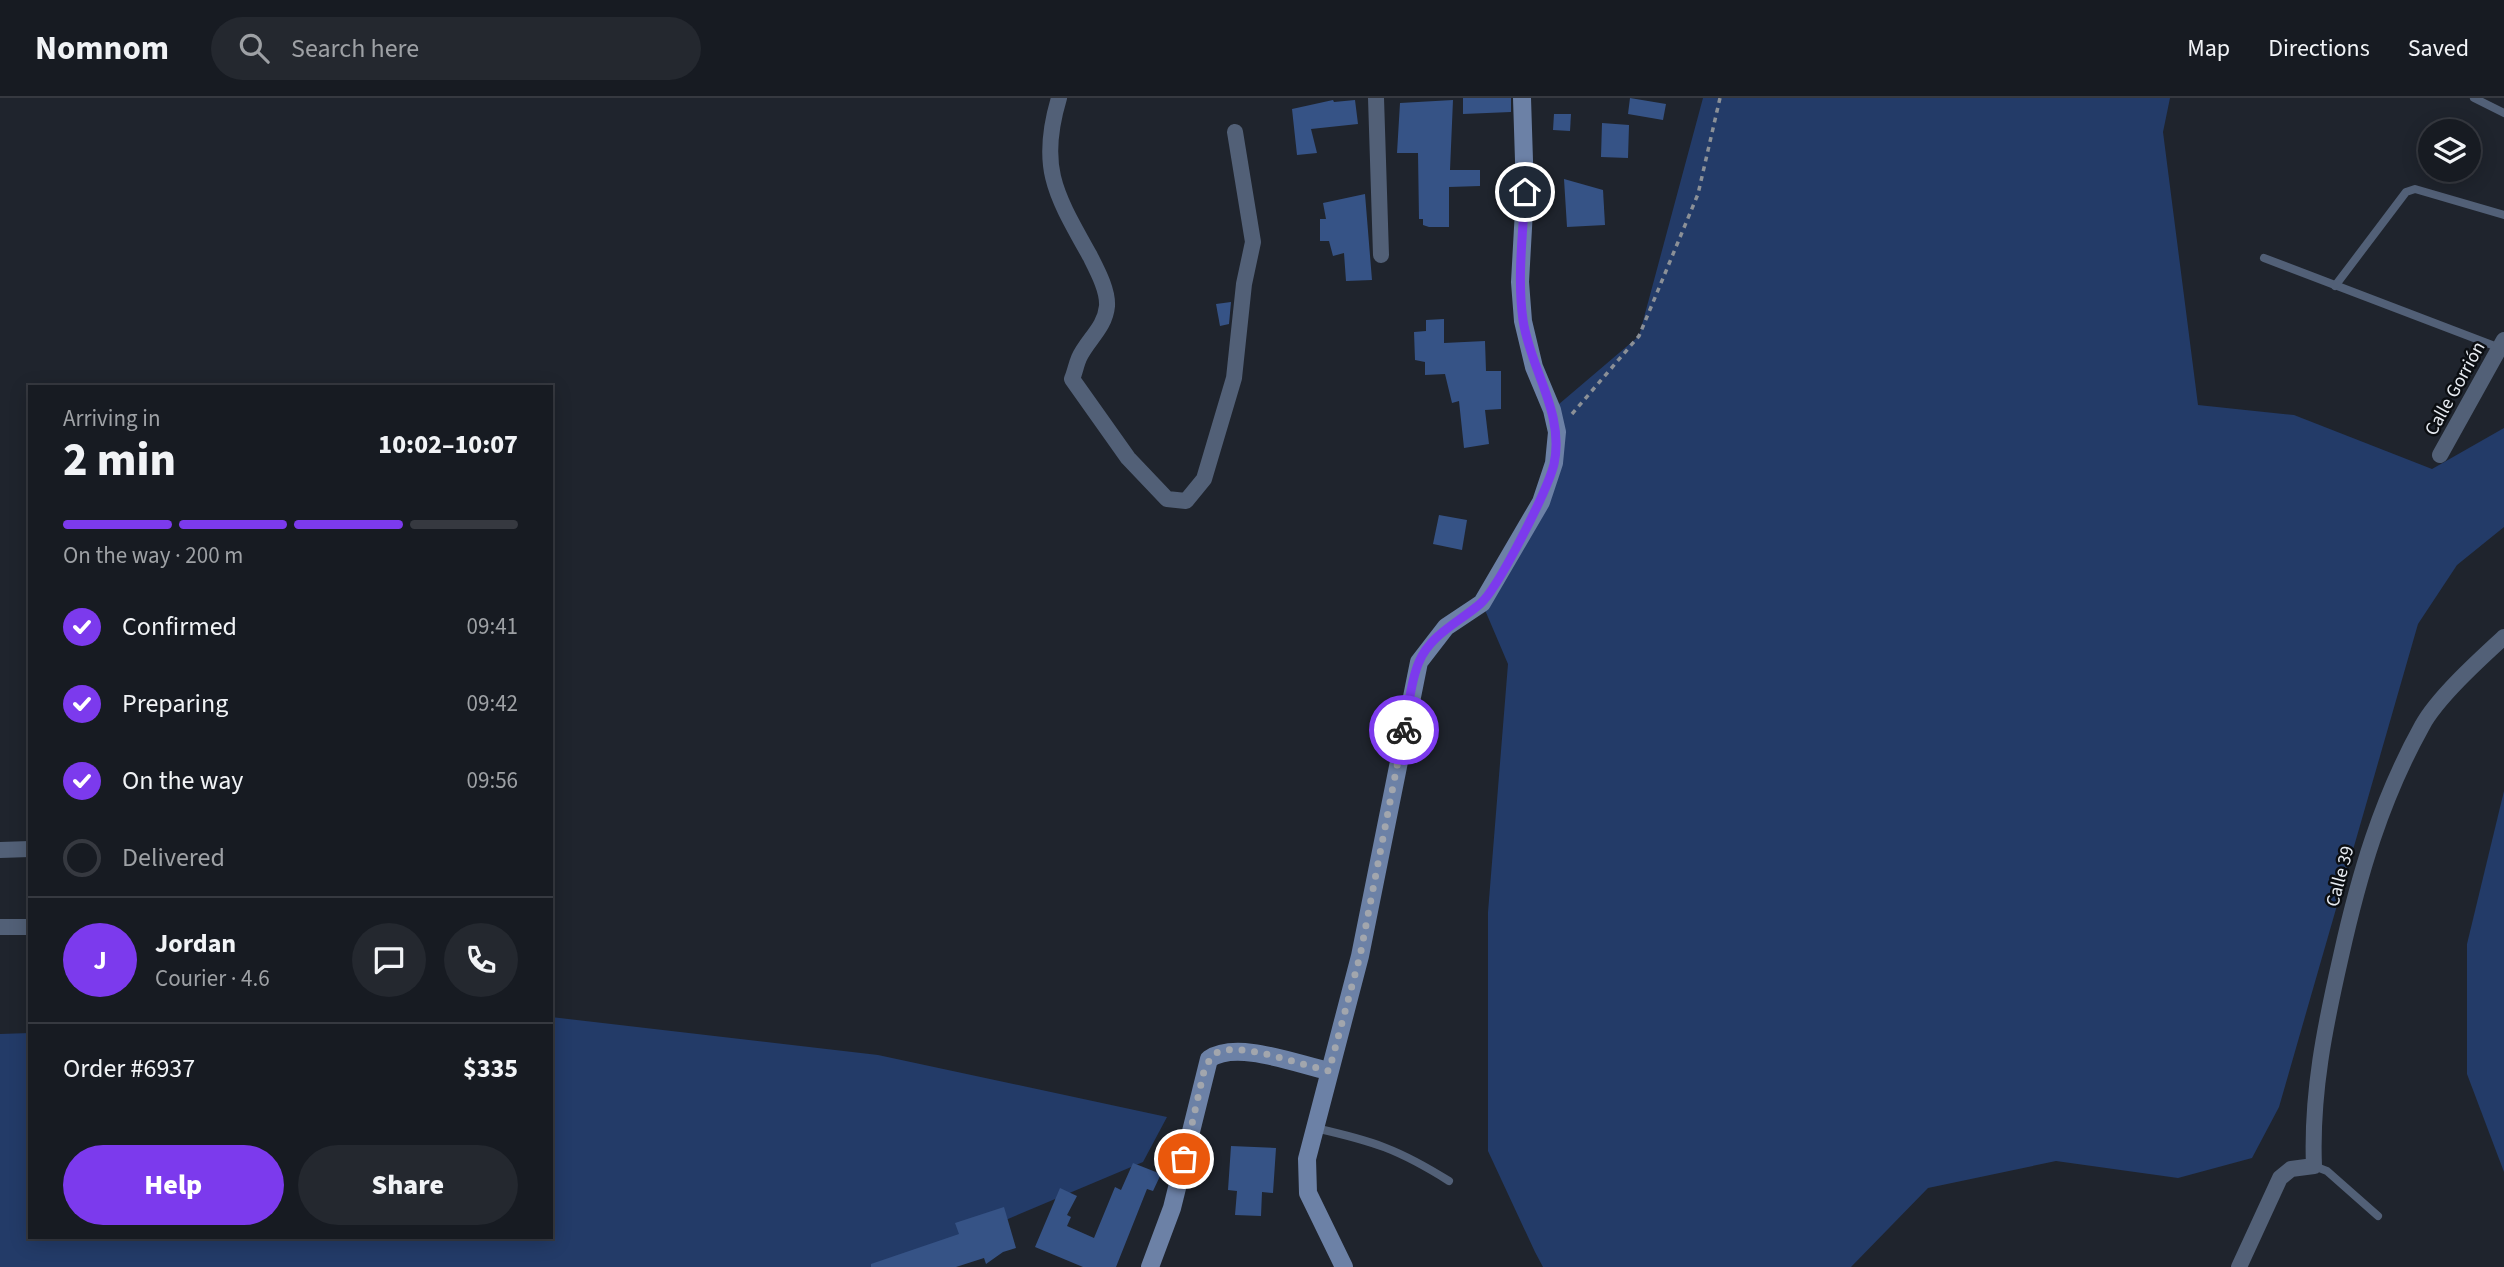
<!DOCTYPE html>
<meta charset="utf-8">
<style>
body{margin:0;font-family:"Source Sans 3",sans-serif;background:#24282f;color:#f1f3f6;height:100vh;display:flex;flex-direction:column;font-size:26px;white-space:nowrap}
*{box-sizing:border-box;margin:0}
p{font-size:23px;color:#9ea1a5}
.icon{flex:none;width:38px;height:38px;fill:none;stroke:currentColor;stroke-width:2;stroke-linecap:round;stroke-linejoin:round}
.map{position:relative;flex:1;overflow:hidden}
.drawer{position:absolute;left:28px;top:287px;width:525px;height:854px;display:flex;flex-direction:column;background:#171b22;border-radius:0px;box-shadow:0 4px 18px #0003,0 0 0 2px #363940}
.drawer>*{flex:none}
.fabs{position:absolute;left:2418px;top:21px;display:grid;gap:14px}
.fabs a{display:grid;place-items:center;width:63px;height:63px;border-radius:50%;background:#171b22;box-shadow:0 4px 18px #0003,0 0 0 2px #363940;font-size:35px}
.pin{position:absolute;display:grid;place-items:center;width:60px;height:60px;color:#fff;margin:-30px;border:4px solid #fff;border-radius:50%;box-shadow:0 2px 7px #0007}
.courier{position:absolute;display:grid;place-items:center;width:70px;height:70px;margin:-35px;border:5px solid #7c3aed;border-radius:50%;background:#fff;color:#222;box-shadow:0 2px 9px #0007}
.head em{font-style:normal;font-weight:800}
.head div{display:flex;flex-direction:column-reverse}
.head{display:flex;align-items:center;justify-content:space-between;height:119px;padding:0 35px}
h1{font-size:46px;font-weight:800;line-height:52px}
.bar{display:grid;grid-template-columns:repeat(4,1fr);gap:10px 7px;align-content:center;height:84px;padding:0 35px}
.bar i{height:9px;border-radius:5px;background:#363940}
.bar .current{background:#7c3aed}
.bar p{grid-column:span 4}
.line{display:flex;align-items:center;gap:18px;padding:0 35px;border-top:2px solid #363940}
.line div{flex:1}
.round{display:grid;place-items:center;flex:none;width:74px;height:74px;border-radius:37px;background:#24282f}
ol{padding:0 35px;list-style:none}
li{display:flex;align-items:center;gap:21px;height:77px}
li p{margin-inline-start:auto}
li .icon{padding:7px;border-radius:50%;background:#7c3aed;color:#fff;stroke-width:4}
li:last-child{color:#9ea1a5}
li i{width:38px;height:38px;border:4px solid #363940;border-radius:50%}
.cta{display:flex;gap:14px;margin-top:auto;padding:14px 35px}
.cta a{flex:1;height:80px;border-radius:42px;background:#7c3aed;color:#fff;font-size:28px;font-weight:800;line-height:80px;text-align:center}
.cta a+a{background:#24282f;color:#f1f3f6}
header{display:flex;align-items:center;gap:42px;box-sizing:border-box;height:98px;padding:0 35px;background:#171b22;border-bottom:2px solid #363940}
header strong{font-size:33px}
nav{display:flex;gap:38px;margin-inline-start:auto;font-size:24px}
.search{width:490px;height:63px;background:#24282f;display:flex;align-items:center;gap:18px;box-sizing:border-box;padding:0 24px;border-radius:38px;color:#9ea1a5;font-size:26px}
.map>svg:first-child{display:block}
</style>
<header>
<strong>Nomnom</strong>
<div class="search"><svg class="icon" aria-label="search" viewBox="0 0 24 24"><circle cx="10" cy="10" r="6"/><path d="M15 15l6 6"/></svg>Search here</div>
<nav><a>Map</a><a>Directions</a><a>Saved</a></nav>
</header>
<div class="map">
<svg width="2504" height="1169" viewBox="0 0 2504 1169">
<rect width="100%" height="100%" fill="#1f242d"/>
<g fill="#233b68">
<path d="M 1703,0 L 2170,0 L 2163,34 L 2198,307 L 2294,317 L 2432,371 L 2504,330 L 2504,429 L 2457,467 L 2418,526 L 2279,1009 L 2252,1060 L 2178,1080 L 2056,1063 L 1928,1090 L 1851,1169 L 1543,1169 L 1535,1154 L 1488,1053 L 1488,814 L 1508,566 L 1482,505 L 1541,404 L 1552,312 L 1639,238 Z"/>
<path d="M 2504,693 L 2504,1074 L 2467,976 L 2467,846 Z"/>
<path d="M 551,919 L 878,957 L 1167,1019 L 1143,1064 L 894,1169 L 0,1169 L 0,936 L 30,935 L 30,1139 L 551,1139 Z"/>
</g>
<g fill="#365386">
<path d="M 1463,0 L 1511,0 L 1511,14 L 1463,16 Z"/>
<path d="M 1630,0 L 1666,6 L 1663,22 L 1628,16 Z"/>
<path d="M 1333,2 L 1334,4 L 1355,2 L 1358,26 L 1311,31 L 1317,55 L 1297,57 L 1292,11 Z"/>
<path d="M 1453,2 L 1450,72 L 1480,72 L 1480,88 L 1449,89 L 1449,129 L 1429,129 L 1423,127 L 1423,121 L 1419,121 L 1418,55 L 1397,55 L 1400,5 Z"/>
<path d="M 1554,16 L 1571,16 L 1570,33 L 1553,32 Z"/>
<path d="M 1602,25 L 1629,27 L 1628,60 L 1601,59 Z"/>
<path d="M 1564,81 L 1603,92 L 1605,127 L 1567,129 Z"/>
<path d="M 1365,96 L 1372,182 L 1346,183 L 1344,155 L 1333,158 L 1329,143 L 1320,143 L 1320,121 L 1326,121 L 1323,105 Z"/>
<path d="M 1231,204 L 1229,226 L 1220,228 L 1216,206 Z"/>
<path d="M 1444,221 L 1444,245 L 1485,243 L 1486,273 L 1501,273 L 1501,311 L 1485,312 L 1489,346 L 1464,350 L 1459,303 L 1452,305 L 1445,276 L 1425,277 L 1425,264 L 1415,262 L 1414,234 L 1426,233 L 1426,222 Z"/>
<path d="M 1439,417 L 1467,422 L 1462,452 L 1433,446 Z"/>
<path d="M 1231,1048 L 1276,1050 L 1273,1095 L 1262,1094 L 1261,1118 L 1235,1117 L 1237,1093 L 1228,1092 Z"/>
<path d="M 1133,1065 L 1161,1076 L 1153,1093 L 1147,1091 L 1116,1169 L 1083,1169 L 1035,1149 L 1060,1090 L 1077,1098 L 1067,1117 L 1071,1119 L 1067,1128 L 1094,1140 L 1115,1089 L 1121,1092 Z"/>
<path d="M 1004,1109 L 1016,1150 L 1003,1154 L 986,1166 L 984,1160 L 956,1169 L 871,1169 L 871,1166 L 959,1136 L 955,1125 Z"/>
</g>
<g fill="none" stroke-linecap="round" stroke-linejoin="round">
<path stroke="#8b9097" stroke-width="3.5" stroke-dasharray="5 5" stroke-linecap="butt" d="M 1572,316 L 1639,238 L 1698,96 L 1720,0"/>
<g stroke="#526077" stroke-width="8">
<path d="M 2474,0 L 2504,15"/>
<path d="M 2264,160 L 2500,250"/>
<path d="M 2335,188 L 2406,94 L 2415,91 L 2504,117"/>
<path d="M 1315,1030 C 1373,1043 1398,1051 1449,1083"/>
<path d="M 2314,1068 L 2327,1073 L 2378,1118"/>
</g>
<g stroke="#526077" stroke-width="16">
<path d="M 1059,0 C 1038,70 1056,97 1090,158 C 1097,172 1108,192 1107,208 C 1105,230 1087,242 1079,260 C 1076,267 1075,274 1072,281 L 1128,360 L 1167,401 L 1186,403 L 1204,381 L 1234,280 L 1244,186 L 1253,144 L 1235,34"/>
<path d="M 1376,0 L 1381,157"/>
<path d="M 2440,357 L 2504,242"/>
<path d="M 0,752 L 30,751"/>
<path d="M 0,829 L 30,829"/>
<path d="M 2239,1169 L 2280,1080 L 2291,1071 L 2314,1068 C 2311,996 2325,928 2341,858 C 2359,777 2381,702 2422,628 C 2437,600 2480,561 2504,539"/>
</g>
<g stroke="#6c81a6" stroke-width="18">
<path d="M 1150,1169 L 1172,1110 L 1209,961 C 1237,942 1296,966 1329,973"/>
<path d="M 1344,1169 L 1308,1095 L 1307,1061 L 1360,858 L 1419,564 L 1446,529 L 1482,505 L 1541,404 L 1554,365 L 1557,334 L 1552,312 L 1534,269 L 1523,223 L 1520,184 L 1525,94 L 1522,0"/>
</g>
</g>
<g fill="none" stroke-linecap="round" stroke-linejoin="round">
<path stroke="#a2a6ad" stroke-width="7" stroke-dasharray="0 12.6" d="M 1184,1061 L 1204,973 C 1208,965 1211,956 1221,953 C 1246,946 1302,967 1329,973 L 1360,858 L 1404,632"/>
<path stroke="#7c3aed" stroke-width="9" d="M 1404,632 C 1409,611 1410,584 1419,564 C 1430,537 1459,524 1480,506 C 1498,491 1548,391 1554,366 C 1565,315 1530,271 1523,222 C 1517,180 1523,136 1525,94"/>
</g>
<g text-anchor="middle" stroke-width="5" stroke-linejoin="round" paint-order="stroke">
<g font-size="19" fill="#e8ecf2" stroke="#0b0e12">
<text transform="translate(2454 290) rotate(-61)" y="7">Calle Gorrión</text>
<text transform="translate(2339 778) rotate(-75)" y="7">Calle 39</text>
</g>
</g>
</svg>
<div class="fabs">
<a><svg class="icon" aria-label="layers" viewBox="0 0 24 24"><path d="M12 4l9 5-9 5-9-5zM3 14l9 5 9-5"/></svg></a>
</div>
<div class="pin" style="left:1184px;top:1061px;background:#ea580c"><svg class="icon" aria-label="bag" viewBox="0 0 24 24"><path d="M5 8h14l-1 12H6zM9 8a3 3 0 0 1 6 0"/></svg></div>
<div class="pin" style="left:1525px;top:94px;background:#1f2937"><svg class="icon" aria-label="home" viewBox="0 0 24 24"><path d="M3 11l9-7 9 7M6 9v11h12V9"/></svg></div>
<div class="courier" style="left:1404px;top:632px"><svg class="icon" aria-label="bike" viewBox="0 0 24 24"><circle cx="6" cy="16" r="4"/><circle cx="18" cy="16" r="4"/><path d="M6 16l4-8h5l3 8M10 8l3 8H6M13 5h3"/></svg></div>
<section class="drawer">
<div class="head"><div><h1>2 min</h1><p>Arriving in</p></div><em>10:02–10:07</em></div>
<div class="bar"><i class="current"></i><i class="current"></i><i class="current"></i><i></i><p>On the way · 200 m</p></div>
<ol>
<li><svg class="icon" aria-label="check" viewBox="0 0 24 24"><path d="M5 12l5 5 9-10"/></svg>Confirmed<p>09:41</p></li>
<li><svg class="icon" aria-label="check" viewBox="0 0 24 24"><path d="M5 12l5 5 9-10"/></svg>Preparing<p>09:42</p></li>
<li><svg class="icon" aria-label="check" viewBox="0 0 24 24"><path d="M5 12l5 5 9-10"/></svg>On the way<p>09:56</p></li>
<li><i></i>Delivered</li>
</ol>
<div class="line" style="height:126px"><b class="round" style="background:#7c3aed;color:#fff">J</b><div><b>Jordan</b><p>Courier · 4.6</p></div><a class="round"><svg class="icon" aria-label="chat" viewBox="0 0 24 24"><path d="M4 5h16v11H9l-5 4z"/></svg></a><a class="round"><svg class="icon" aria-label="phone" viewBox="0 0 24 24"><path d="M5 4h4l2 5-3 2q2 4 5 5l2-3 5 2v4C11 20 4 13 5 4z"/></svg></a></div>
<div class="line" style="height:91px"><div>Order #6937</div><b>$335</b></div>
<div class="cta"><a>Help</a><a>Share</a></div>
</section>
</div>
